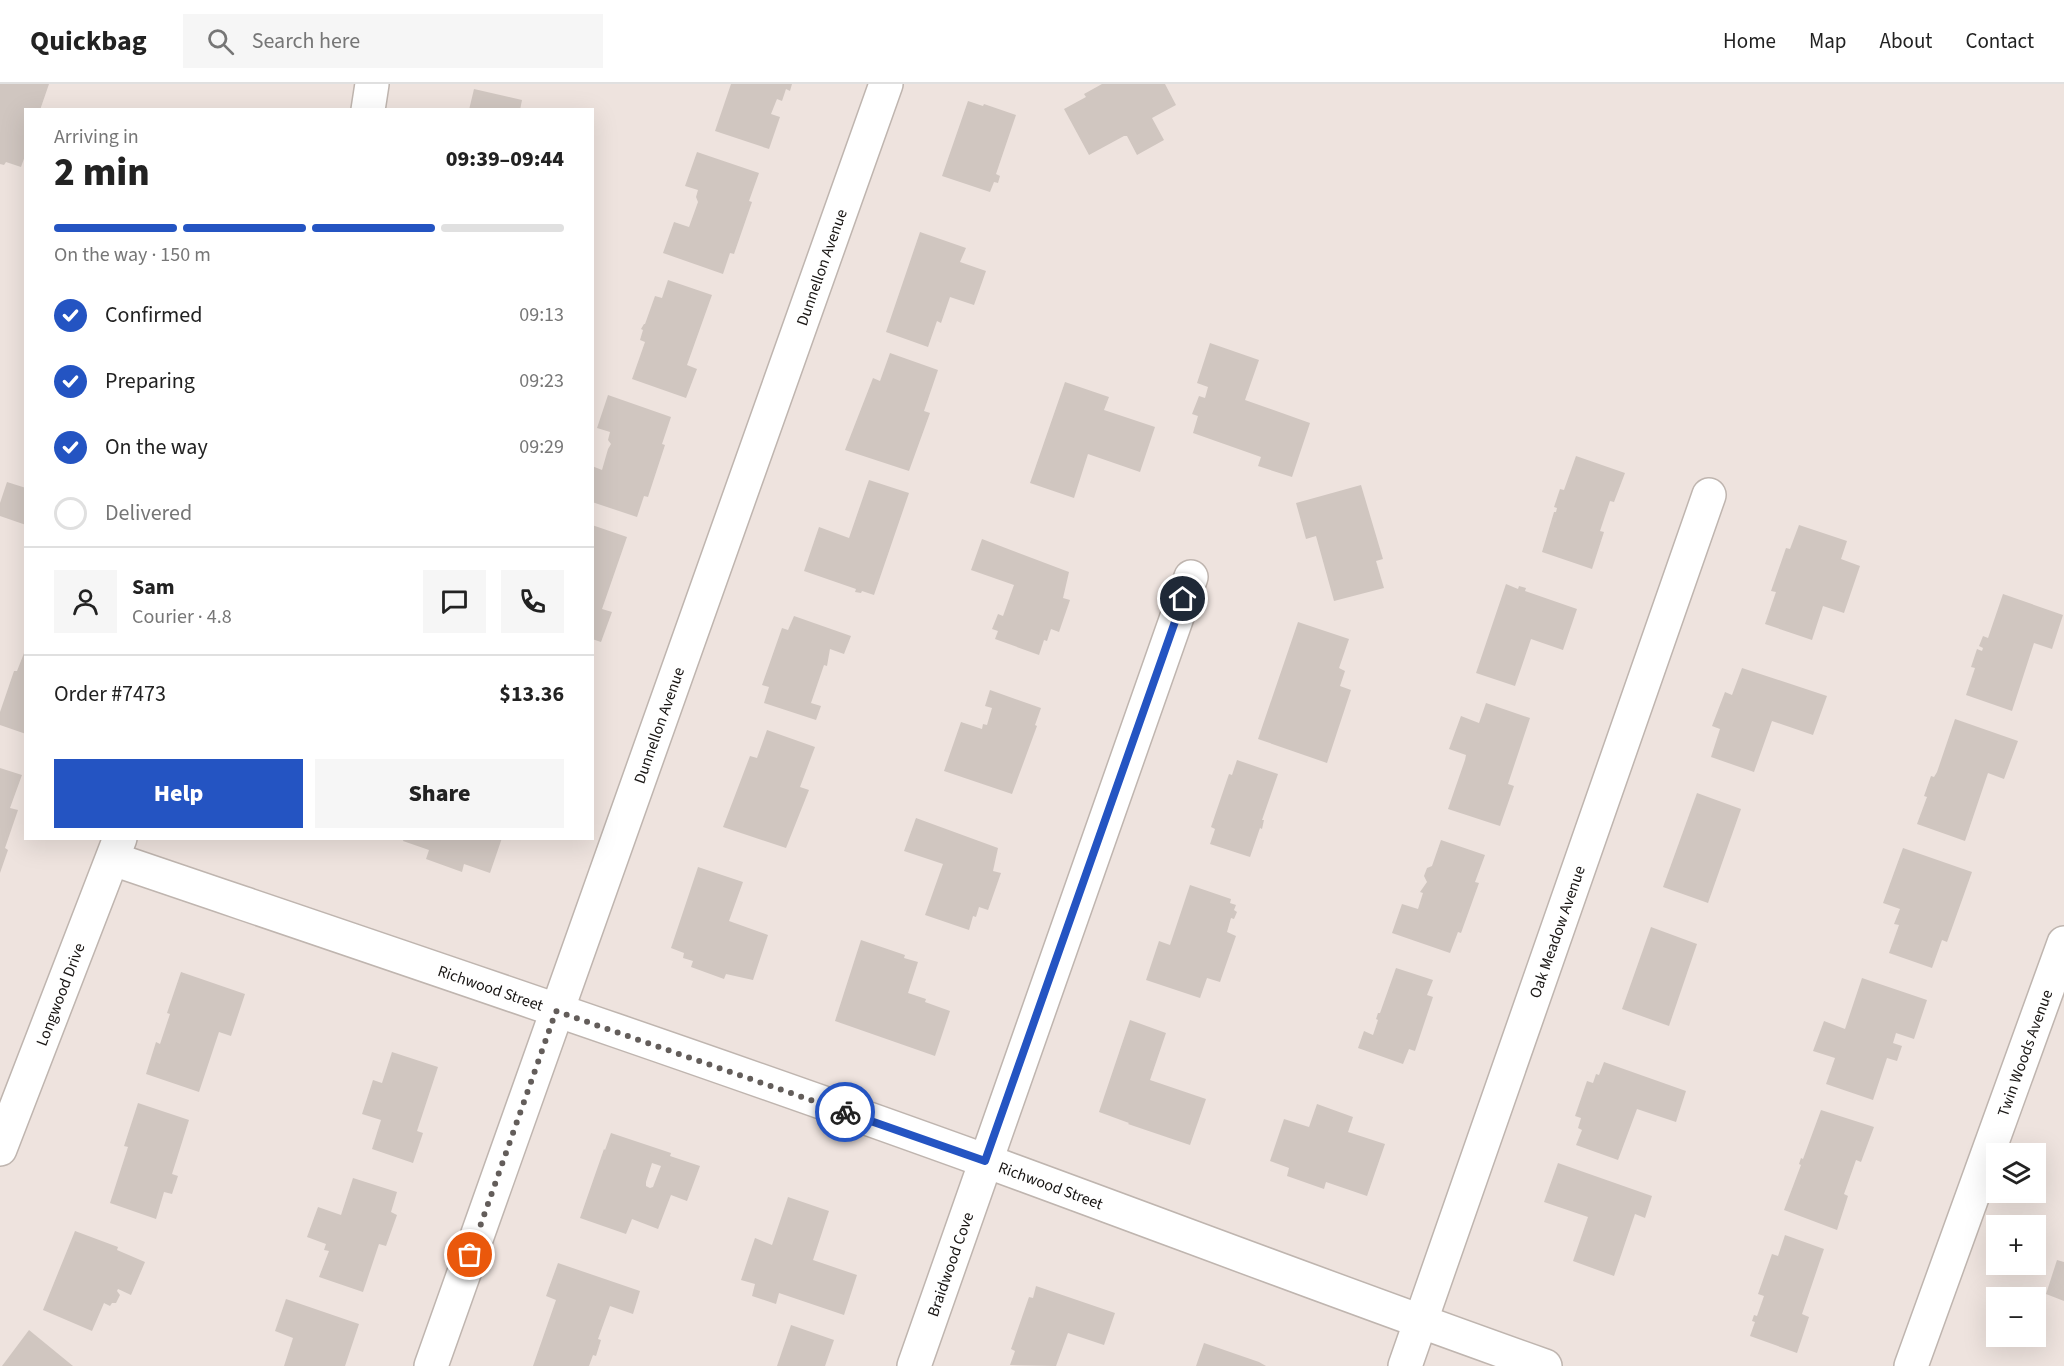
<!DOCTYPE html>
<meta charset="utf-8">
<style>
body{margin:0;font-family:"Source Sans 3",sans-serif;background:#f6f6f6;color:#222;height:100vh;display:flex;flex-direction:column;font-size:22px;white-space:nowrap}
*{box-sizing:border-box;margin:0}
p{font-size:20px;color:#767676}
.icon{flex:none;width:33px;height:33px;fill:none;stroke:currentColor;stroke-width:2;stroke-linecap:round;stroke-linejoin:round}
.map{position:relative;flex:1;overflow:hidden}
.details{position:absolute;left:24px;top:24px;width:570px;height:732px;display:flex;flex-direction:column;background:#fff;border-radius:0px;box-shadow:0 6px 24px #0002}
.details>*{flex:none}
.buttons{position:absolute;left:1986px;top:1059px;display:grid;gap:12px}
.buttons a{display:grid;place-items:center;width:60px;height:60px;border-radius:0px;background:#fff;box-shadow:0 6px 24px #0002;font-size:30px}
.pin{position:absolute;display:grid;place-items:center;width:51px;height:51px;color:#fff;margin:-26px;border:3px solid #fff;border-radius:50%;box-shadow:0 2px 6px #0007}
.courier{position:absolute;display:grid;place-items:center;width:60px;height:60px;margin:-30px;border:4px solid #2454c2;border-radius:50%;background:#fff;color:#222;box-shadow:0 2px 8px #0007}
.overview em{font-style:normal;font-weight:800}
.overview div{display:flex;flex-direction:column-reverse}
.overview{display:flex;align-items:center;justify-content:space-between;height:102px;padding:0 30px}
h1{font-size:39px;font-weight:800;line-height:45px}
.bar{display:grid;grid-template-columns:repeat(4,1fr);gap:9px 6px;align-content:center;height:72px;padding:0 30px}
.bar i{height:8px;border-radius:4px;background:#e0e0e0}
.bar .active{background:#2454c2}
.bar p{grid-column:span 4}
.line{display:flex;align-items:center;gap:15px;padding:0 30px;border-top:2px solid #e0e0e0}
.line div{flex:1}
.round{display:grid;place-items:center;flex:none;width:63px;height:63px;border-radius:0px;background:#f6f6f6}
ol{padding:0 30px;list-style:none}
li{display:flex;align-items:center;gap:18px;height:66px}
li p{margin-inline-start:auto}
li .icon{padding:6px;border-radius:50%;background:#2454c2;color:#fff;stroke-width:4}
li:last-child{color:#767676}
li i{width:33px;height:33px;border:3px solid #e0e0e0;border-radius:50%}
.primary-button{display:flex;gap:12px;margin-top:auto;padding:12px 30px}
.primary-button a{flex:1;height:69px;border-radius:0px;background:#2454c2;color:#fff;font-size:24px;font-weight:800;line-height:69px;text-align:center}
.primary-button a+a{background:#f6f6f6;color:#222}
header{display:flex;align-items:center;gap:36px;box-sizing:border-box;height:84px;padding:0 30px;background:#fff;border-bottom:2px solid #e0e0e0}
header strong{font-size:28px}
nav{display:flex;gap:33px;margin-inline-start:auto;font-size:21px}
.search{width:420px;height:54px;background:#f6f6f6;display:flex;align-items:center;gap:15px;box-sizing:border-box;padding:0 21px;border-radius:0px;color:#767676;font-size:22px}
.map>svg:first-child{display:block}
</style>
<header>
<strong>Quickbag</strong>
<div class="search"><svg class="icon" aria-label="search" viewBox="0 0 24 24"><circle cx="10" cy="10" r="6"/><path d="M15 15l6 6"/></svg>Search here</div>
<nav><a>Home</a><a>Map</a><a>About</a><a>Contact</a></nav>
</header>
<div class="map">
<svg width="2064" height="1282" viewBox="0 0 2064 1282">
<rect width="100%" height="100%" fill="#eee3de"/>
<g fill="#d0c6c0" fill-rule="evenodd">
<path d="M 0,0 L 49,0 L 40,26 L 26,26 L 26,69 L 21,83 L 6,78 L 4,81 L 0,80 Z"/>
<path d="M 731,0 L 792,0 L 790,7 L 786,5 L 782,17 L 777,15 L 771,30 L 780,33 L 769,65 L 715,47 Z"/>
<path d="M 1102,0 L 1165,0 L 1176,21 L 1152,34 L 1164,56 L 1137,71 L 1127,52 L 1124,52 L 1089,71 L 1064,25 L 1086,13 L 1084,10 Z"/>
<path d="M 474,5 L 522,16 L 520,26 L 469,26 Z"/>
<path d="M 968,17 L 983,22 L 984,20 L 1016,31 L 996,90 L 1000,92 L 998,99 L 994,98 L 990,108 L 942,92 Z"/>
<path d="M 697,68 L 759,89 L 749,117 L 752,118 L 734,170 L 730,169 L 723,190 L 663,169 L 674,138 L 689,143 L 698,118 L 696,113 L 698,106 L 685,102 Z"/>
<path d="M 920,148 L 966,164 L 960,178 L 986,187 L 974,221 L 950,213 L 941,239 L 937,237 L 928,263 L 886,248 Z"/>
<path d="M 668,196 L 712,211 L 687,281 L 697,285 L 686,314 L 632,295 L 645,258 L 640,256 L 643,246 L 641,245 L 644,240 L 645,240 L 655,212 L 662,214 Z"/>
<path d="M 1210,259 L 1259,276 L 1245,316 L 1310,339 L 1292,393 L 1258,382 L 1261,373 L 1193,349 L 1198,332 L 1192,330 L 1199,312 L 1205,314 L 1208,303 L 1197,299 Z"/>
<path d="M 890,269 L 938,286 L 924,327 L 930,329 L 909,387 L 845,366 L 873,294 L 880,297 Z"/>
<path d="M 1065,298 L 1109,313 L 1104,326 L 1155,343 L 1140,388 L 1088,370 L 1074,414 L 1030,399 Z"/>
<path d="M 608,311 L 671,333 L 662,360 L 665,361 L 648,413 L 644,412 L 637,433 L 592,418 L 592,382 L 602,386 L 608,365 L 611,360 L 608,356 L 610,348 L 597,344 Z"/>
<path d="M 1576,372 L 1625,389 L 1614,418 L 1610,417 L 1600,447 L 1604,448 L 1592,485 L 1542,468 L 1554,428 L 1556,428 L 1557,424 L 1554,423 L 1560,405 L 1564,406 Z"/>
<path d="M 869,396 L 909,409 L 874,511 L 862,507 L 861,509 L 855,508 L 856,505 L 804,487 L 819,443 L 849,454 Z"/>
<path d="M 7,398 L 26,404 L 26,441 L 0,432 L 0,419 Z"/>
<path d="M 1361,401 L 1383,475 L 1376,477 L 1384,504 L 1334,517 L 1316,452 L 1306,455 L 1296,419 Z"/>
<path d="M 592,441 L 627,453 L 602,525 L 612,528 L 601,558 L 592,555 Z"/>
<path d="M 1799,441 L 1847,457 L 1841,475 L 1860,482 L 1844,529 L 1823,522 L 1812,556 L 1765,540 L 1776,508 L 1771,507 L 1786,464 L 1790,465 Z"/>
<path d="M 982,455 L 1069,488 L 1063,514 L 1070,516 L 1059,548 L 1051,545 L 1047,557 L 1044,556 L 1039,571 L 995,555 L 998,547 L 992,545 L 998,530 L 1003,532 L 1014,501 L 971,486 Z"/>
<path d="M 1506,500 L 1518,505 L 1519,502 L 1526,504 L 1525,507 L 1577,525 L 1563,566 L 1531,555 L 1515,602 L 1476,589 Z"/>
<path d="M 2003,510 L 2063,531 L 2052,565 L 2034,559 L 2012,627 L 1966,611 L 1975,584 L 1971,583 L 1977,565 L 1982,567 L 1983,564 L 1979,562 L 1983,552 L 1988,554 Z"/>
<path d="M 794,532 L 851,552 L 844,570 L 830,565 L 827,582 L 824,581 L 811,619 L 821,622 L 816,636 L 764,619 L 769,603 L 762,601 L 782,544 L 788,546 Z"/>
<path d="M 1298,538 L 1349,555 L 1339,584 L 1345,587 L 1340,602 L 1351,606 L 1327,679 L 1258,655 Z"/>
<path d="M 26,564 L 26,650 L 0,641 L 0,628 L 14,587 L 17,587 Z"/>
<path d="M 1742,584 L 1827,612 L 1813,651 L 1772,637 L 1754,688 L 1711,673 L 1720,645 L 1712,642 L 1725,608 L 1732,611 Z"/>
<path d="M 990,606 L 1041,624 L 1035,641 L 1037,642 L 1012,710 L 944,687 L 961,638 L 982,645 L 983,640 L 987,641 L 992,624 L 985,622 Z"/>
<path d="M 1486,619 L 1530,634 L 1508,700 L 1514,702 L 1500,742 L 1448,725 L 1465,676 L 1466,671 L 1449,665 L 1461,632 L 1479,639 Z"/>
<path d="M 1955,635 L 2018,657 L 2004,695 L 1988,689 L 1965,757 L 1917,740 L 1927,713 L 1924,712 L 1931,692 L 1934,693 L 1937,688 Z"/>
<path d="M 767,646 L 815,663 L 800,703 L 809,706 L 786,764 L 723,743 L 750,672 L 757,674 Z"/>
<path d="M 1237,676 L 1278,690 L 1262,736 L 1264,736 L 1262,745 L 1260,744 L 1250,773 L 1210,760 L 1215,745 L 1211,743 L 1229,690 L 1232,691 Z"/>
<path d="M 0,684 L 22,691 L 10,724 L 18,726 L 5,764 L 8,766 L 0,789 Z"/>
<path d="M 1697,709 L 1741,725 L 1708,819 L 1663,803 Z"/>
<path d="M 916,734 L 998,764 L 993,787 L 1001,789 L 988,826 L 979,823 L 976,833 L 973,832 L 969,846 L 925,831 L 943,780 L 904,767 Z"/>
<path d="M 404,754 L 502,754 L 490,789 L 464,780 L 462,788 L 426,775 L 429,766 L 403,757 Z"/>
<path d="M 1441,756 L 1485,771 L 1475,798 L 1479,799 L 1461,849 L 1458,848 L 1450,869 L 1392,849 L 1402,820 L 1418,825 L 1423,809 L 1420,808 L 1427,798 L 1424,792 L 1427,784 L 1432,782 Z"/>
<path d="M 1903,764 L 1972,788 L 1947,858 L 1942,856 L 1932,884 L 1889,869 L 1899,841 L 1894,840 L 1900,825 L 1883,819 Z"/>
<path d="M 698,783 L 743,798 L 729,837 L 768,851 L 753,896 L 726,890 L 724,895 L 691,883 L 693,877 L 683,874 L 684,869 L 671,864 Z"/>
<path d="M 1190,801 L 1231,815 L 1230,819 L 1236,821 L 1234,826 L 1237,828 L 1234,835 L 1231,834 L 1227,848 L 1236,852 L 1220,898 L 1207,894 L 1200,914 L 1146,896 L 1159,857 L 1170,861 Z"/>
<path d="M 1651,843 L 1697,860 L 1669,942 L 1622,925 Z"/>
<path d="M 861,856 L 905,871 L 904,874 L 918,878 L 908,909 L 926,915 L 925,918 L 950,927 L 935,972 L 835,937 Z"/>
<path d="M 1396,884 L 1433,896 L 1427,911 L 1433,913 L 1415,967 L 1409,965 L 1403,980 L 1358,964 L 1364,947 L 1373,951 L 1378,936 L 1376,935 L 1378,929 L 1380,929 Z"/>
<path d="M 181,888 L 245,910 L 231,952 L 219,948 L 199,1008 L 146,990 L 156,958 L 160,960 L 170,930 L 167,929 Z"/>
<path d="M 1862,894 L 1927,916 L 1914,955 L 1896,949 L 1893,959 L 1902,962 L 1897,977 L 1887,974 L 1873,1016 L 1826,1000 L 1835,974 L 1813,967 L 1824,937 L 1845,945 Z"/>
<path d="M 1130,936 L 1166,949 L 1150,996 L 1206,1015 L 1190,1061 L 1128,1040 L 1129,1039 L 1099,1028 Z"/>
<path d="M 392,968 L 438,983 L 417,1047 L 423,1049 L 413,1079 L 372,1065 L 381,1036 L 362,1030 L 373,996 L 382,999 Z"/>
<path d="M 1604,978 L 1686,1007 L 1676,1038 L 1637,1025 L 1618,1076 L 1576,1061 L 1582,1046 L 1578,1044 L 1581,1034 L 1575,1032 L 1587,997 L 1593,999 L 1596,990 L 1599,991 Z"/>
<path d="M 138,1019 L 189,1036 L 172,1090 L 178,1092 L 172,1110 L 164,1108 L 156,1135 L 110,1119 L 128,1063 L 124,1062 Z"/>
<path d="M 1317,1020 L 1353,1033 L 1348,1048 L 1385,1060 L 1367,1112 L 1326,1098 L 1324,1105 L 1287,1092 L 1289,1084 L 1270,1077 L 1284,1035 L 1309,1043 Z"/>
<path d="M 1821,1026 L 1874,1043 L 1861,1078 L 1856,1076 L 1844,1110 L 1848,1112 L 1837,1146 L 1784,1126 L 1801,1081 L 1799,1080 L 1801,1074 L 1803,1075 Z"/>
<path d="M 611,1049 L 671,1069 L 670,1072 L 700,1082 L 687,1117 L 671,1111 L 658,1145 L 632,1135 L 626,1150 L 580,1134 L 604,1065 L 605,1066 ZM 652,1079 L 661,1082 L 653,1103 L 650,1104 L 646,1102 L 646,1098 Z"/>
<path d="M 1558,1079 L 1652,1112 L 1645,1134 L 1635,1130 L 1614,1192 L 1573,1177 L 1588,1133 L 1544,1118 Z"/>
<path d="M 353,1094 L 397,1108 L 391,1128 L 397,1131 L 386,1162 L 379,1160 L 363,1208 L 319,1193 L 329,1167 L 324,1166 L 326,1160 L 307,1153 L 318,1123 L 341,1131 Z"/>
<path d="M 788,1113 L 829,1127 L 813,1176 L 857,1191 L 844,1231 L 779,1209 L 776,1220 L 752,1212 L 755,1200 L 741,1196 L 755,1154 L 772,1161 Z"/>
<path d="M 75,1147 L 118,1163 L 117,1166 L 145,1178 L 131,1211 L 118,1205 L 117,1207 L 120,1211 L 116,1219 L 112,1219 L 110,1222 L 104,1219 L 92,1247 L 43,1226 Z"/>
<path d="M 1785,1151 L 1824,1165 L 1802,1230 L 1809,1233 L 1797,1269 L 1750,1252 L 1755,1238 L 1752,1237 L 1754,1231 L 1757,1232 L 1764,1212 L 1758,1210 L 1772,1170 L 1778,1172 Z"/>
<path d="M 2057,1176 L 2064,1178 L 2064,1217 L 2046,1210 Z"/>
<path d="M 558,1179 L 640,1207 L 633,1230 L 610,1222 L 598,1255 L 601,1256 L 596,1272 L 593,1271 L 589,1282 L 533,1282 L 556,1216 L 546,1212 Z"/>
<path d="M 1036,1202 L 1115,1229 L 1104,1261 L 1068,1249 L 1056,1282 L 1010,1281 L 1015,1267 L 1011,1265 L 1029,1213 L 1033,1214 Z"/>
<path d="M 286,1215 L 359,1240 L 345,1282 L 284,1282 L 293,1254 L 275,1247 Z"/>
<path d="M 791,1241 L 834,1256 L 825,1282 L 777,1282 Z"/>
<path d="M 29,1246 L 73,1282 L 2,1282 Z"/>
<path d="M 1204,1259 L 1259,1278 L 1266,1282 L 1196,1282 Z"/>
</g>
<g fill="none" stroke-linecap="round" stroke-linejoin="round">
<defs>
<g id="street">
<path d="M 368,26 L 372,0"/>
<path id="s1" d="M 113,775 C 404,874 696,972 986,1077 C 1172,1145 1358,1216 1545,1282"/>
<path id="s2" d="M 0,1065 L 120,754"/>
<path id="s3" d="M 431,1282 L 886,0"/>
<path id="s4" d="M 914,1282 L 1191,493"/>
<path id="s5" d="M 1405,1282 L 1709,411"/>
<path id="s6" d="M 1911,1282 L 2064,859"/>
</g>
</defs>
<use href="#street" stroke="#bfb5af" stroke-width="36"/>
<use href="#street" stroke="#fff" stroke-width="33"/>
</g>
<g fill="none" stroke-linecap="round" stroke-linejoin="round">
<path stroke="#635d5a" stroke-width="6" stroke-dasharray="0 10.8" d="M 470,1171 L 556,927 L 845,1028"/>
<path stroke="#2454c2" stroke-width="8" d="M 845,1028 L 985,1077 L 1183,515"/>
</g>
<g text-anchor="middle" stroke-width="4.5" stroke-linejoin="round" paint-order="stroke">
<g font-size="16" fill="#181513" stroke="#fff">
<text dy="6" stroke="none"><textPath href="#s3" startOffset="1166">Dunnellon Avenue</textPath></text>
<text dy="6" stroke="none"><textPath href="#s3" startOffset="680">Dunnellon Avenue</textPath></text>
<text dy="6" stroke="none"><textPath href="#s5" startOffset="460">Oak Meadow Avenue</textPath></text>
<text dy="6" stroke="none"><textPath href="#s1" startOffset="399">Richwood Street</textPath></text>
<text dy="6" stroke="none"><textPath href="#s2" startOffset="166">Longwood Drive</textPath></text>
<text dy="6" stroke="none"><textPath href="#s6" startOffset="333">Twin Woods Avenue</textPath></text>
<text dy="6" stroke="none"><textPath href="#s1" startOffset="993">Richwood Street</textPath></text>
<text dy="6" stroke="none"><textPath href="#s4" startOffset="108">Braidwood Cove</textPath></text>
</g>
</g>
</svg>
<div class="buttons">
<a><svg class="icon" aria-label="layers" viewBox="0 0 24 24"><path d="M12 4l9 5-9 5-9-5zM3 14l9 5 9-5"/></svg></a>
<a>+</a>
<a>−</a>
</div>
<div class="pin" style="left:470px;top:1171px;background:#ea580c"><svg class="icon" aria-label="bag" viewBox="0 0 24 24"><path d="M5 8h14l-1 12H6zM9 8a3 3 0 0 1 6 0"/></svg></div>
<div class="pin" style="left:1183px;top:515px;background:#1f2937"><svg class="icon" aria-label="home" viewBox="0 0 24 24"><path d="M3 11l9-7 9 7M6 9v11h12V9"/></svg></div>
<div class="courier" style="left:845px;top:1028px"><svg class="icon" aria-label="bike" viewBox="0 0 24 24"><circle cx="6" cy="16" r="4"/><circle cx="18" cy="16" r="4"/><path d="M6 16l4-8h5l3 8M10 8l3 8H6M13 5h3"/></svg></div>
<section class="details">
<div class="overview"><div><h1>2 min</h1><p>Arriving in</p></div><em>09:39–09:44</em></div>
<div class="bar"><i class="active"></i><i class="active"></i><i class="active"></i><i></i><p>On the way · 150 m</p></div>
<ol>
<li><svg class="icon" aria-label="check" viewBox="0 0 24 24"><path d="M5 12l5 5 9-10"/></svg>Confirmed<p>09:13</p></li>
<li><svg class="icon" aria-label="check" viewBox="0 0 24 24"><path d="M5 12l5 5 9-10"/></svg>Preparing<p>09:23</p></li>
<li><svg class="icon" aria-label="check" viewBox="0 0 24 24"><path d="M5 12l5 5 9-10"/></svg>On the way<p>09:29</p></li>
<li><i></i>Delivered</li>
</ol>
<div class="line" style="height:108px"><a class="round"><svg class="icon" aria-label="person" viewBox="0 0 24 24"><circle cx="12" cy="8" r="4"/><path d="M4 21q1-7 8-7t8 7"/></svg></a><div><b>Sam</b><p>Courier · 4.8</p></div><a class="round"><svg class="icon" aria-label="chat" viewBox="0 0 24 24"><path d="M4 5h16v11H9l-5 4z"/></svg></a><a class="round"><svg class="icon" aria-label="phone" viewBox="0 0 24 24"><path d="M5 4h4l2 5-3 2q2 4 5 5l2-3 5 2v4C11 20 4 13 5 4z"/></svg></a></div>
<div class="line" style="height:78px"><div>Order #7473</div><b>$13.36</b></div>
<div class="primary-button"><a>Help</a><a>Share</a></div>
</section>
</div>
